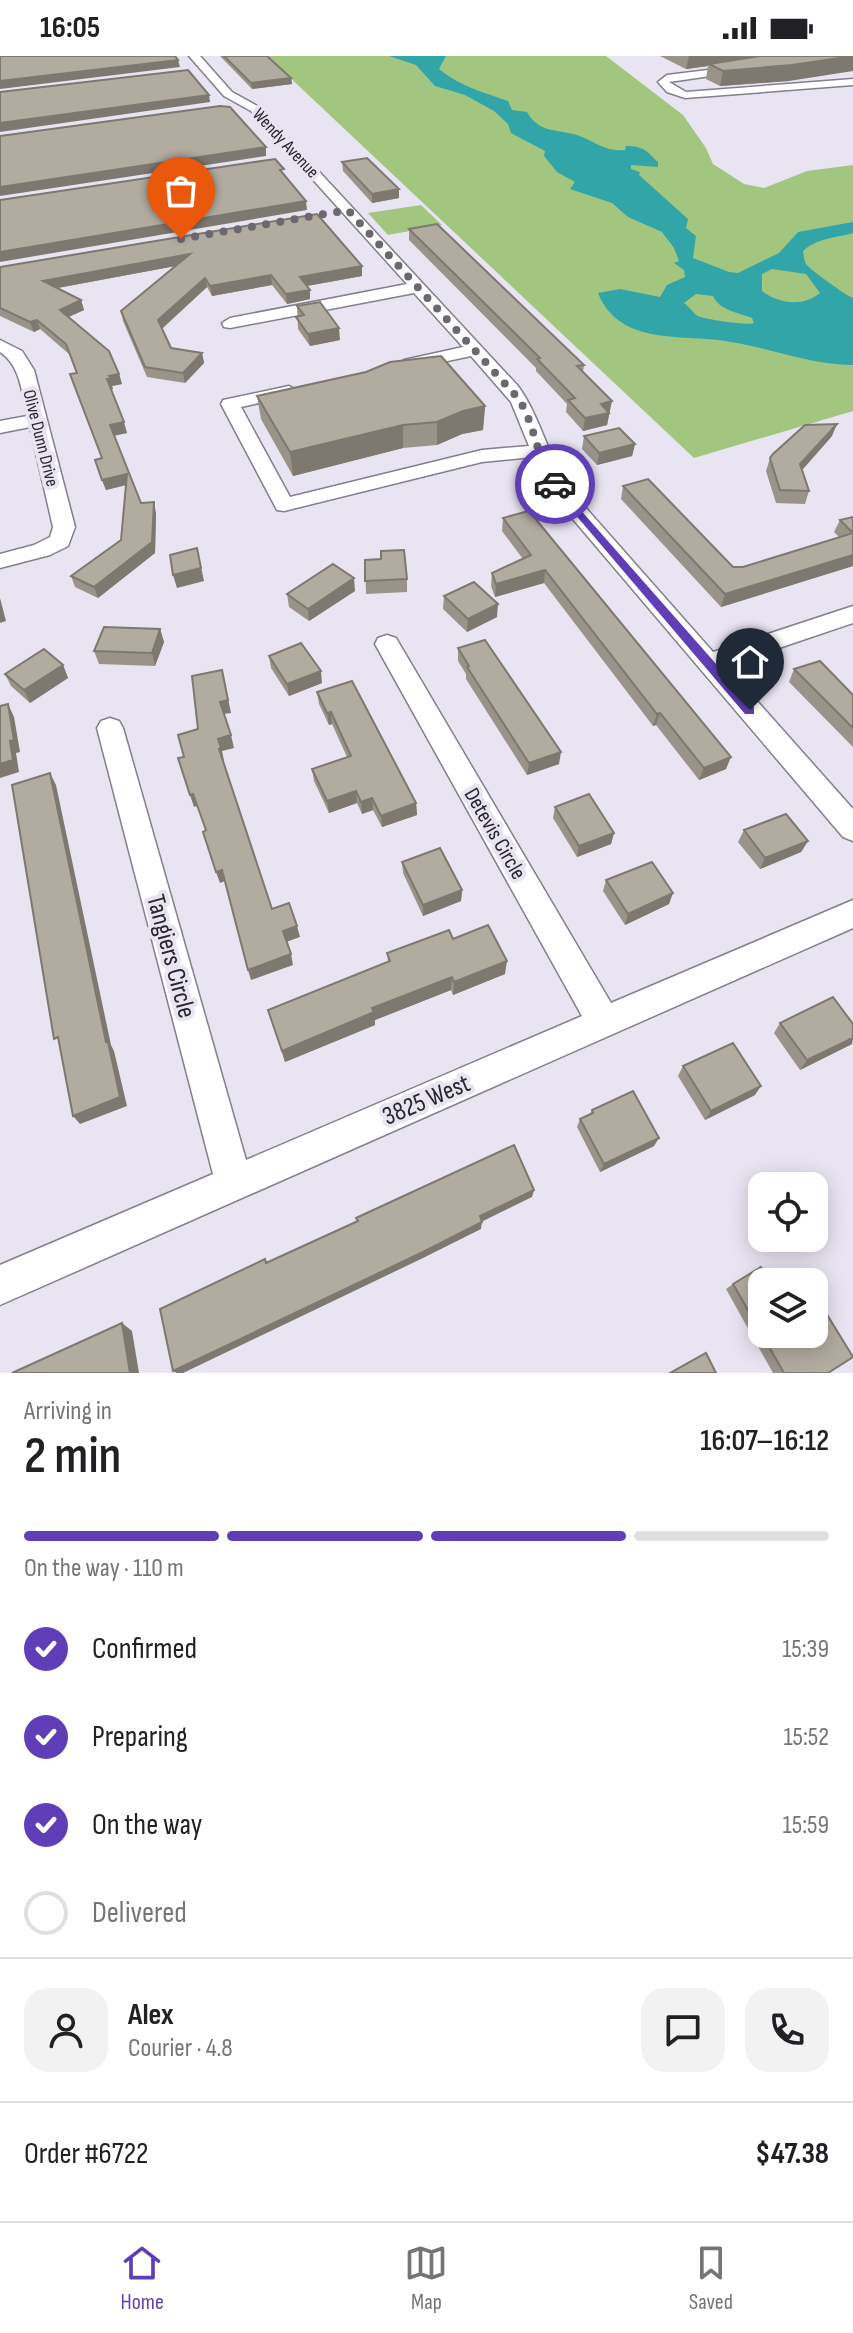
<!DOCTYPE html>
<meta charset="utf-8">
<style>
body{margin:0;font-family:"Sofia Sans Condensed",sans-serif;background:#f2f2f2;color:#202124;height:100vh;display:flex;flex-direction:column;font-size:30px;white-space:nowrap}
*{box-sizing:border-box;margin:0}
p{font-size:26px;color:#757577}
.icon{flex:none;width:44px;height:44px;fill:none;stroke:currentColor;stroke-width:2;stroke-linecap:round;stroke-linejoin:round}
.map{position:relative;height:1317px;overflow:hidden}
.panel{display:flex;flex-direction:column;background:#fff;flex:1}
.panel>*{flex:none}
.tools{position:absolute;left:748px;top:1116px;display:grid;gap:16px}
.tools a{display:grid;place-items:center;width:80px;height:80px;border-radius:16px;background:#fff;box-shadow:0 4px 20px #0003;font-size:40px}
.pin{position:absolute;display:grid;place-items:center;width:68px;height:68px;color:#fff;margin:-82px -34px;border-radius:50% 50% 50% 0;rotate:-45deg;box-shadow:0 0 8px #0007}
.pin .icon{rotate:45deg}
.courier{position:absolute;display:grid;place-items:center;width:80px;height:80px;margin:-40px;border:6px solid #603eb7;border-radius:50%;background:#fff;color:#222;box-shadow:0 2px 10px #0007}
.head em{font-style:normal;font-weight:600}
.head div{display:flex;flex-direction:column-reverse}
.head{display:flex;align-items:center;justify-content:space-between;height:136px;padding:0 24px}
h1{font-size:52px;font-weight:600;line-height:60px}
.bar{display:grid;grid-template-columns:repeat(4,1fr);gap:12px 8px;align-content:center;height:96px;padding:0 24px}
.bar i{height:10px;border-radius:6px;background:#e0e0e0}
.bar .current{background:#603eb7}
.bar p{grid-column:span 4}
.line{display:flex;align-items:center;gap:20px;padding:0 24px;border-top:2px solid #e0e0e0}
.line div{flex:1}
.round{display:grid;place-items:center;flex:none;width:84px;height:84px;border-radius:24px;background:#f2f2f2}
ol{padding:0 24px;list-style:none}
li{display:flex;align-items:center;gap:24px;height:88px}
li p{margin-inline-start:auto}
li .icon{padding:8px;border-radius:50%;background:#603eb7;color:#fff;stroke-width:4}
li:last-child{color:#757577}
li i{width:44px;height:44px;border:4px solid #e0e0e0;border-radius:50%}
.status{display:flex;justify-content:space-between;align-items:center;height:56px;padding:0 40px;background:#fff;direction:ltr}
.status svg{height:22px;fill:currentColor}
.tabs{display:flex;justify-content:space-around;align-items:center;height:112px;border-top:2px solid #e0e0e0;background:#fff;font-size:22px;color:#757577}
.tabs a{display:grid;justify-items:center;gap:4px}
.tabs .current{color:#603eb7}
.map>svg:first-child{display:block}
</style>
<div class="status"><b>16:05</b><svg viewBox="0 0 49 12"><path d="M0 12V9h3v3zM5 12V6h3v6zM10 12V3h3v9zM15 12V0h3v12zM26 1h20v11H26zM47 4h2v5h-2z"/></svg></div>
<div class="map">
<svg width="853" height="1317" viewBox="0 0 853 1317">
<rect width="100%" height="100%" fill="#e9e4f1"/>
<g fill="#a2c680">
<path d="M 267,0 L 606,0 L 683,59 L 706,92 L 713,108 L 744,128 L 764,132 L 807,115 L 853,109 L 853,355 L 694,402 Z"/>
<path d="M 421,149 L 442,169 L 388,179 L 368,157 Z"/>
</g>
<path fill="#32a5a8" fill-rule="evenodd" d="M 389,0 L 446,0 L 439,13 C 460,30 482,36 508,45 L 512,54 L 527,56 C 539,77 556,73 577,79 C 595,85 604,96 625,94 L 626,90 C 645,90 647,96 658,106 L 658,111 L 631,109 L 631,113 L 640,116 L 639,119 L 688,163 L 686,172 L 696,180 L 693,202 L 729,216 L 738,217 L 779,197 L 798,176 L 853,166 L 853,177 C 835,182 817,182 803,195 C 804,200 804,204 806,208 C 809,213 848,241 853,242 L 853,309 C 808,308 774,293 731,286 C 686,277 620,292 598,237 L 620,233 L 660,241 L 667,229 L 685,221 L 684,214 L 674,207 L 679,205 L 674,192 L 662,176 L 628,161 L 612,147 L 570,133 L 575,126 L 557,116 L 544,100 L 545,95 L 511,77 L 508,68 L 494,55 L 465,39 L 435,30 L 416,9 ZM 772,213 L 806,218 L 820,237 C 803,251 779,248 762,235 L 762,218 ZM 696,238 L 713,240 C 719,254 739,257 752,262 L 754,267 C 749,270 703,263 698,260 C 693,257 689,250 684,247 Z"/>
<g fill="none" stroke-linecap="round" stroke-linejoin="round">
<defs>
<g id="minor">
<path d="M 189,0 L 200,0 L 232,36 L 259,51 L 518,330 C 541,362 548,401 570,434 L 713,596 L 853,550 L 853,567 L 726,610 L 853,753 L 853,785 L 843,781 L 555,442 L 533,401 L 482,406 L 284,455 L 277,454 L 221,348 L 223,344 L 289,330 L 298,335 L 295,339 L 241,351 L 290,441 L 482,394 L 529,390 L 511,346 L 471,300 L 410,313 L 404,312 L 401,308 L 404,304 L 463,291 L 414,237 L 230,272 L 224,271 L 222,267 L 230,262 L 407,228 L 251,55 L 224,40 Z"/>
<path d="M 741,10 L 745,11 L 745,15 L 669,26 L 686,36 L 853,23 L 853,29 L 685,42 L 667,36 L 658,26 L 667,19 Z"/>
<path d="M 0,284 L 22,295 L 34,314 L 75,471 L 68,490 L 50,499 L 0,512 L 0,498 L 34,489 L 50,481 L 53,471 L 30,371 L 0,377 L 0,365 L 27,360 C 22,338 21,310 0,296 Z"/>
<path d="M 387,579 L 396,582 L 611,947 L 853,844 L 853,872 L 0,1249 L 0,1209 L 213,1118 L 97,672 L 101,665 L 110,662 L 119,665 L 123,672 L 246,1104 L 582,960 L 375,588 L 378,582 Z"/>
</g>
</defs>
<use href="#minor" stroke="#837f8b" stroke-width="3"/>
<use href="#minor" fill="#fff" fill-rule="evenodd"/>
</g>
<g fill="#99938a">
<path d="M 220,0 L 267,0 L 291,22 L 292,28 L 252,33 Z"/>
<path d="M 660,0 L 853,0 L 789,25 L 720,30 L 706,23 L 708,10 L 686,13 Z"/>
<path d="M 342,106 L 399,142 L 372,147 L 343,115 Z"/>
<path d="M 317,158 L 362,220 L 307,230 L 310,234 L 310,243 L 287,248 L 272,229 L 212,240 L 207,231 L 162,273 L 171,292 L 202,297 L 204,307 L 185,327 L 147,321 L 123,265 L 121,255 L 175,210 L 58,232 L 81,244 L 84,254 L 69,261 L 119,318 L 122,328 L 112,330 L 113,333 L 111,333 L 127,377 L 114,379 L 141,447 L 156,457 L 155,497 L 98,542 L 75,531 L 71,520 L 121,484 L 126,429 L 106,434 L 95,404 L 102,402 L 73,328 L 70,318 L 76,317 L 69,298 L 40,273 L 34,276 L 0,260 L 0,211 Z"/>
<path d="M 409,173 L 584,309 L 583,316 L 610,358 L 609,358 L 607,369 L 583,375 L 566,356 L 567,348 L 536,315 L 536,312 L 409,184 Z"/>
<path d="M 297,250 L 340,284 L 310,290 L 298,273 Z"/>
<path d="M 257,340 L 485,350 L 483,374 L 462,378 L 437,389 L 403,392 L 293,420 L 261,363 Z"/>
<path d="M 584,380 L 635,388 L 632,400 L 597,409 L 582,393 Z"/>
<path d="M 832,380 L 802,414 L 809,435 L 805,448 L 776,447 L 766,415 L 770,402 Z"/>
<path d="M 623,430 L 733,511 L 743,511 L 839,481 L 834,476 L 840,464 L 853,461 L 853,510 L 721,551 L 621,443 Z"/>
<path d="M 503,462 L 726,713 L 699,724 L 656,669 L 653,670 L 544,527 L 495,541 L 491,530 L 492,517 L 523,503 L 502,475 Z"/>
<path d="M 365,504 L 407,523 L 407,536 L 366,538 Z"/>
<path d="M 355,535 L 309,565 L 289,551 L 287,538 Z"/>
<path d="M 444,540 L 497,561 L 467,576 L 443,553 Z"/>
<path d="M 160,573 L 164,586 L 155,610 L 99,608 L 94,595 Z"/>
<path d="M 458,592 L 559,708 L 527,719 L 466,623 L 466,618 L 458,605 Z"/>
<path d="M 269,600 L 322,627 L 289,640 L 271,612 Z"/>
<path d="M 63,609 L 68,622 L 30,647 L 11,630 L 5,618 Z"/>
<path d="M 794,613 L 853,639 L 853,691 L 789,626 Z"/>
<path d="M 317,636 L 416,747 L 417,759 L 382,771 L 373,754 L 362,758 L 357,747 L 329,757 L 314,725 L 312,713 L 347,701 L 332,668 L 329,669 L 319,648 Z"/>
<path d="M 555,751 L 614,777 L 611,788 L 577,801 L 553,762 Z"/>
<path d="M 744,774 L 808,785 L 801,796 L 760,813 L 738,786 Z"/>
<path d="M 402,806 L 462,834 L 461,845 L 423,860 L 403,817 Z"/>
<path d="M 606,824 L 669,848 L 625,869 L 603,835 Z"/>
<path d="M 453,883 L 505,918 L 453,939 L 451,934 L 375,964 L 375,969 L 285,1006 L 268,954 L 388,906 L 387,897 Z"/>
<path d="M 780,967 L 852,988 L 800,1014 L 774,977 Z"/>
<path d="M 683,1010 L 755,1039 L 705,1064 L 678,1020 Z"/>
<path d="M 592,1054 L 654,1090 L 600,1116 L 577,1071 L 580,1063 L 590,1058 Z"/>
<path d="M 762,1226 L 828,1317 L 773,1317 L 726,1233 L 733,1228 Z"/>
</g>
<g fill="#7d7870">
<path d="M 689,0 L 786,0 L 709,8 L 708,10 L 686,13 Z"/>
<path d="M 853,0 L 853,15 L 789,25 L 720,30 L 723,15 Z"/>
<path d="M 178,4 L 180,11 L 0,33 L 0,25 Z"/>
<path d="M 291,22 L 292,28 L 252,33 L 251,27 Z"/>
<path d="M 209,39 L 210,46 L 0,76 L 0,67 Z"/>
<path d="M 266,91 L 266,100 L 0,140 L 0,131 Z"/>
<path d="M 399,133 L 399,142 L 372,147 L 372,138 Z"/>
<path d="M 306,145 L 307,154 L 0,206 L 0,196 Z"/>
<path d="M 190,198 L 192,207 L 46,234 L 43,225 Z"/>
<path d="M 362,210 L 362,220 L 301,231 L 300,221 Z"/>
<path d="M 271,219 L 272,229 L 212,240 L 210,230 Z"/>
<path d="M 205,222 L 207,231 L 160,274 L 158,264 Z"/>
<path d="M 310,234 L 310,243 L 287,248 L 286,238 Z"/>
<path d="M 81,244 L 84,254 L 63,263 L 60,254 Z"/>
<path d="M 37,264 L 40,273 L 34,276 L 30,266 Z"/>
<path d="M 339,272 L 340,284 L 310,290 L 308,278 Z"/>
<path d="M 202,297 L 204,307 L 185,327 L 183,317 Z"/>
<path d="M 119,318 L 122,328 L 112,330 L 113,333 L 110,334 L 107,323 L 109,320 Z"/>
<path d="M 612,345 L 607,369 L 583,375 L 585,362 L 601,348 Z"/>
<path d="M 485,350 L 483,374 L 462,378 L 437,389 L 437,366 L 463,355 Z"/>
<path d="M 124,366 L 127,377 L 113,380 L 110,369 Z"/>
<path d="M 837,368 L 832,380 L 796,421 L 800,408 Z"/>
<path d="M 403,369 L 403,392 L 293,420 L 290,396 Z"/>
<path d="M 635,388 L 632,400 L 597,409 L 599,397 Z"/>
<path d="M 127,418 L 130,428 L 106,434 L 102,424 Z"/>
<path d="M 154,446 L 156,457 L 155,497 L 98,542 L 94,531 Z"/>
<path d="M 197,492 L 204,525 L 177,532 L 173,519 Z"/>
<path d="M 853,499 L 853,510 L 721,551 L 725,538 Z"/>
<path d="M 545,514 L 544,527 L 495,541 L 496,528 Z"/>
<path d="M 354,522 L 355,535 L 309,565 L 308,553 Z"/>
<path d="M 0,542 L 6,565 L 0,567 Z"/>
<path d="M 498,548 L 497,561 L 467,576 L 468,563 Z"/>
<path d="M 160,573 L 164,586 L 155,610 L 152,597 Z"/>
<path d="M 63,609 L 68,622 L 30,647 L 24,634 Z"/>
<path d="M 222,614 L 231,657 L 223,658 L 220,646 Z"/>
<path d="M 321,615 L 322,627 L 289,640 L 287,628 Z"/>
<path d="M 8,648 L 14,661 L 20,696 L 16,697 L 19,716 L 0,722 L 0,708 L 10,685 Z"/>
<path d="M 331,656 L 332,668 L 329,669 L 327,657 Z"/>
<path d="M 660,657 L 656,669 L 653,670 L 657,658 Z"/>
<path d="M 231,679 L 234,692 L 222,695 L 224,705 L 222,705 L 219,693 L 218,683 Z"/>
<path d="M 561,696 L 559,708 L 527,719 L 529,707 Z"/>
<path d="M 731,701 L 726,713 L 699,724 L 704,712 Z"/>
<path d="M 50,717 L 56,729 L 111,989 L 114,995 L 127,1050 L 80,1068 L 73,1060 L 106,986 Z"/>
<path d="M 356,735 L 357,747 L 329,757 L 327,745 Z"/>
<path d="M 193,738 L 197,750 L 194,751 L 190,739 Z"/>
<path d="M 372,742 L 373,754 L 362,758 L 361,746 Z"/>
<path d="M 416,747 L 417,759 L 382,771 L 381,760 Z"/>
<path d="M 614,777 L 611,788 L 577,801 L 579,790 Z"/>
<path d="M 808,785 L 801,796 L 760,813 L 765,802 Z"/>
<path d="M 222,814 L 225,825 L 220,827 L 216,816 Z"/>
<path d="M 462,834 L 461,845 L 423,860 L 423,849 Z"/>
<path d="M 673,837 L 669,848 L 625,869 L 628,858 Z"/>
<path d="M 297,870 L 300,881 L 286,886 L 283,875 Z"/>
<path d="M 291,898 L 293,909 L 251,924 L 248,914 Z"/>
<path d="M 507,905 L 505,918 L 453,939 L 454,926 Z"/>
<path d="M 452,921 L 451,934 L 375,964 L 375,969 L 285,1006 L 282,995 L 372,952 Z"/>
<path d="M 853,982 L 852,988 L 800,1014 L 807,1004 Z"/>
<path d="M 761,1030 L 755,1039 L 705,1064 L 711,1055 Z"/>
<path d="M 659,1082 L 654,1090 L 600,1116 L 604,1108 Z"/>
<path d="M 534,1134 L 532,1141 L 479,1167 L 480,1160 Z"/>
<path d="M 482,1166 L 481,1173 L 423,1202 L 183,1317 L 177,1317 L 173,1315 Z"/>
<path d="M 122,1267 L 132,1275 L 139,1317 L 130,1317 Z"/>
</g>
<g fill="#b2aba0" stroke="#7d7870" stroke-width="2">
<path d="M 0,0 L 175,0 L 178,4 L 0,25 Z"/>
<path d="M 224,0 L 267,0 L 291,22 L 251,27 Z"/>
<path d="M 760,0 L 853,0 L 792,9 L 723,15 L 709,8 Z"/>
<path d="M 188,14 L 209,39 L 0,67 L 0,36 Z"/>
<path d="M 220,50 L 230,51 L 266,91 L 0,131 L 0,80 Z"/>
<path d="M 367,102 L 399,133 L 372,138 L 342,106 Z"/>
<path d="M 275,103 L 284,113 L 280,114 L 306,145 L 0,196 L 0,144 Z"/>
<path d="M 317,158 L 362,210 L 300,221 L 310,234 L 286,238 L 271,219 L 210,230 L 205,222 L 158,264 L 171,292 L 202,297 L 183,317 L 145,311 L 121,255 L 190,198 L 43,225 L 81,244 L 60,254 L 109,295 L 119,318 L 109,320 L 111,323 L 107,323 L 124,366 L 110,369 L 141,447 L 154,446 L 152,486 L 94,531 L 71,520 L 121,484 L 127,418 L 102,424 L 95,404 L 102,402 L 70,318 L 77,317 L 66,288 L 37,264 L 30,266 L 0,252 L 0,211 Z"/>
<path d="M 437,168 L 584,309 L 577,310 L 612,345 L 601,348 L 609,357 L 585,362 L 568,344 L 575,342 L 537,303 L 540,302 L 409,173 Z"/>
<path d="M 320,246 L 339,272 L 308,278 L 296,261 L 304,259 L 297,250 Z"/>
<path d="M 441,300 L 485,350 L 463,355 L 437,366 L 403,369 L 290,396 L 257,340 L 366,316 L 390,306 Z"/>
<path d="M 837,368 L 800,408 L 809,435 L 780,434 L 770,402 L 773,398 L 805,369 Z"/>
<path d="M 619,372 L 635,388 L 599,397 L 584,380 Z"/>
<path d="M 648,423 L 733,511 L 743,511 L 853,477 L 853,499 L 725,538 L 623,430 Z"/>
<path d="M 528,455 L 534,461 L 731,701 L 704,712 L 660,657 L 657,658 L 545,514 L 496,528 L 492,517 L 531,499 L 503,462 Z"/>
<path d="M 853,461 L 853,477 L 840,464 Z"/>
<path d="M 197,492 L 201,512 L 173,519 L 170,499 Z"/>
<path d="M 404,494 L 407,523 L 365,525 L 365,504 L 381,503 L 381,495 Z"/>
<path d="M 333,508 L 354,522 L 308,553 L 287,538 Z"/>
<path d="M 474,526 L 498,548 L 468,563 L 444,540 Z"/>
<path d="M 104,571 L 160,573 L 152,597 L 94,595 Z"/>
<path d="M 485,584 L 561,696 L 529,707 L 467,611 L 469,610 L 458,592 Z"/>
<path d="M 301,587 L 321,615 L 287,628 L 269,600 Z"/>
<path d="M 44,593 L 63,609 L 24,634 L 5,618 Z"/>
<path d="M 820,605 L 853,639 L 853,672 L 794,613 Z"/>
<path d="M 222,614 L 228,644 L 220,646 L 231,679 L 218,683 L 221,692 L 219,693 L 272,853 L 289,847 L 297,870 L 283,875 L 291,898 L 248,914 L 222,814 L 216,816 L 203,776 L 206,774 L 193,738 L 190,739 L 178,702 L 184,701 L 178,679 L 198,673 L 192,620 Z"/>
<path d="M 352,625 L 416,747 L 381,760 L 372,742 L 361,746 L 356,735 L 327,745 L 312,713 L 351,700 L 331,656 L 327,657 L 317,636 Z"/>
<path d="M 8,648 L 14,684 L 10,685 L 13,704 L 0,708 L 0,650 Z"/>
<path d="M 50,717 L 106,986 L 108,986 L 120,1041 L 73,1060 L 58,981 L 54,983 L 12,729 Z"/>
<path d="M 589,738 L 614,777 L 579,790 L 555,751 Z"/>
<path d="M 786,758 L 808,785 L 765,802 L 744,774 Z"/>
<path d="M 440,792 L 462,834 L 423,849 L 402,806 Z"/>
<path d="M 652,806 L 673,837 L 628,858 L 606,824 Z"/>
<path d="M 488,869 L 507,905 L 454,926 L 452,921 L 372,952 L 374,956 L 282,995 L 268,954 L 390,905 L 387,897 L 449,874 L 453,883 Z"/>
<path d="M 833,941 L 853,968 L 853,982 L 807,1004 L 780,967 Z"/>
<path d="M 733,987 L 761,1030 L 711,1055 L 683,1010 Z"/>
<path d="M 633,1035 L 659,1082 L 604,1108 L 580,1063 L 593,1057 L 592,1054 Z"/>
<path d="M 514,1089 L 534,1134 L 480,1160 L 482,1166 L 423,1196 L 173,1315 L 160,1253 L 265,1203 L 266,1207 L 358,1165 L 356,1162 Z"/>
<path d="M 761,1211 L 770,1226 L 762,1226 L 762,1278 L 814,1278 L 814,1240 L 815,1239 L 853,1301 L 828,1317 L 784,1317 L 733,1228 Z"/>
<path d="M 122,1267 L 130,1317 L 12,1317 Z"/>
<path d="M 706,1297 L 716,1317 L 670,1317 Z"/>
</g>
<path fill="#603eb7" d="M 555,425 L 754,651 L 754,658 L 745,658 L 551,430 L 549,428 Z"/>
<g fill="none" stroke-linecap="round" stroke-linejoin="round">
<path stroke="#6b6870" stroke-width="8" stroke-dasharray="0 14.4" d="M 181,183 L 348,154 L 517,341 C 536,367 535,402 555,428"/>
</g>
<g text-anchor="middle" stroke-width="8" stroke-linejoin="round" paint-order="stroke">
<g font-size="18" fill="#27262a" stroke="#e9e4f1">
<text transform="translate(286 87) rotate(47)" y="6">Wendy Avenue</text>
<text transform="translate(41 382) rotate(76)" y="6">Olive Dunn Drive</text>
</g>
<g font-size="22" fill="#27262a" stroke="#e9e4f1">
<text transform="translate(496 777) rotate(60)" y="8">Detevis Circle</text>
</g>
<g font-size="26" fill="#27262a" stroke="#e9e4f1">
<text transform="translate(172 900) rotate(75)" y="9">Tangiers Circle</text>
<text transform="translate(426 1043) rotate(-23)" y="9">3825 West</text>
</g>
</g>
</svg>
<div class="tools">
<a><svg class="icon" aria-label="locate" viewBox="0 0 24 24"><circle cx="12" cy="12" r="6"/><path d="M12 2v4M12 18v4M2 12h4M18 12h4"/></svg></a>
<a><svg class="icon" aria-label="layers" viewBox="0 0 24 24"><path d="M12 4l9 5-9 5-9-5zM3 14l9 5 9-5"/></svg></a>
</div>
<div class="pin" style="left:181px;top:183px;background:#ea580c"><svg class="icon" aria-label="bag" viewBox="0 0 24 24"><path d="M5 8h14l-1 12H6zM9 8a3 3 0 0 1 6 0"/></svg></div>
<div class="pin" style="left:750px;top:654px;background:#1f2937"><svg class="icon" aria-label="home" viewBox="0 0 24 24"><path d="M3 11l9-7 9 7M6 9v11h12V9"/></svg></div>
<div class="courier" style="left:555px;top:428px"><svg class="icon" aria-label="car" viewBox="0 0 24 24"><path d="M5 17H2v-5l4-1 3-4h7l3 4 3 1v5h-3M9 17h6M6 11h13"/><circle cx="7" cy="17" r="2"/><circle cx="17" cy="17" r="2"/></svg></div>
</div>
<section class="panel">
<div class="head"><div><h1>2 min</h1><p>Arriving in</p></div><em>16:07–16:12</em></div>
<div class="bar"><i class="current"></i><i class="current"></i><i class="current"></i><i></i><p>On the way · 110 m</p></div>
<ol>
<li><svg class="icon" aria-label="check" viewBox="0 0 24 24"><path d="M5 12l5 5 9-10"/></svg>Confirmed<p>15:39</p></li>
<li><svg class="icon" aria-label="check" viewBox="0 0 24 24"><path d="M5 12l5 5 9-10"/></svg>Preparing<p>15:52</p></li>
<li><svg class="icon" aria-label="check" viewBox="0 0 24 24"><path d="M5 12l5 5 9-10"/></svg>On the way<p>15:59</p></li>
<li><i></i>Delivered</li>
</ol>
<div class="line" style="height:144px"><a class="round"><svg class="icon" aria-label="person" viewBox="0 0 24 24"><circle cx="12" cy="8" r="4"/><path d="M4 21q1-7 8-7t8 7"/></svg></a><div><b>Alex</b><p>Courier · 4.8</p></div><a class="round"><svg class="icon" aria-label="chat" viewBox="0 0 24 24"><path d="M4 5h16v11H9l-5 4z"/></svg></a><a class="round"><svg class="icon" aria-label="phone" viewBox="0 0 24 24"><path d="M5 4h4l2 5-3 2q2 4 5 5l2-3 5 2v4C11 20 4 13 5 4z"/></svg></a></div>
<div class="line" style="height:104px"><div>Order #6722</div><b>$47.38</b></div>
</section>
<nav class="tabs">
<a class="current"><svg class="icon" aria-label="home" viewBox="0 0 24 24"><path d="M3 11l9-7 9 7M6 9v11h12V9"/></svg>Home</a>
<a><svg class="icon" aria-label="map" viewBox="0 0 24 24"><path d="M3 6l6-2 6 2 6-2v14l-6 2-6-2-6 2zM9 4v14M15 6v14"/></svg>Map</a>
<a><svg class="icon" aria-label="saved" viewBox="0 0 24 24"><path d="M7 4h10v16l-5-4-5 4z"/></svg>Saved</a>
</nav>
